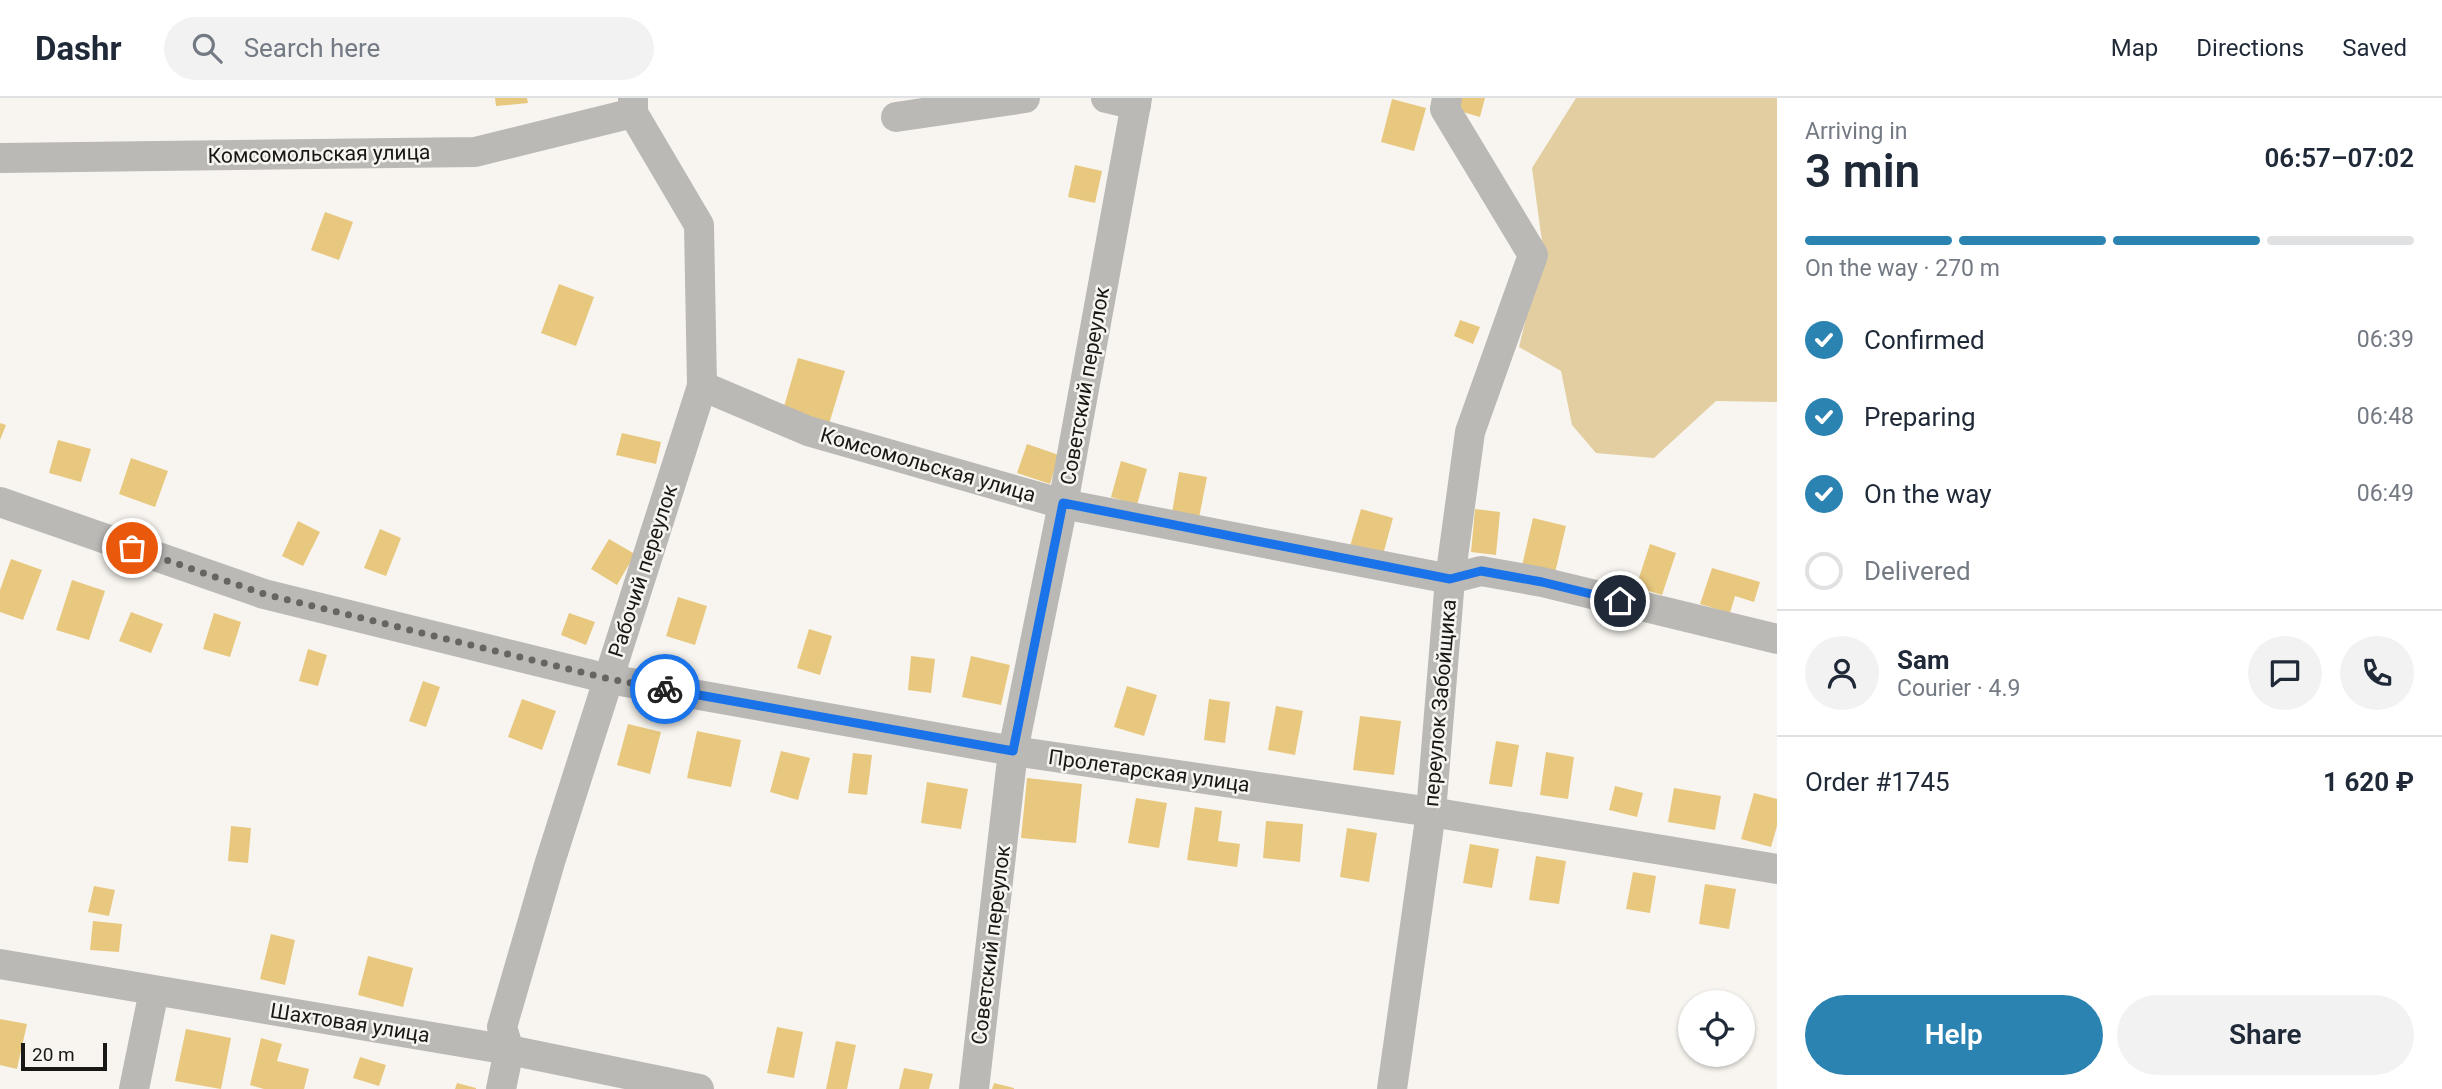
<!DOCTYPE html>
<meta charset="utf-8">
<style>
body{margin:0;font-family:Roboto,sans-serif;background:#f2f2f3;color:#1f2937;height:100vh;display:flex;flex-direction:column;font-size:26px;white-space:nowrap}
*{box-sizing:border-box;margin:0}
p{font-size:23px;color:#747a83}
.icon{flex:none;width:38px;height:38px;fill:none;stroke:currentColor;stroke-width:2;stroke-linecap:round;stroke-linejoin:round}
.map{position:relative;flex:1;overflow:hidden}
.details{display:flex;flex-direction:column;background:#fff;width:665px}
.details>*{flex:none}
.controls{position:absolute;left:1678px;top:892px;display:grid;gap:14px}
.controls a{display:grid;place-items:center;width:77px;height:77px;border-radius:50%;background:#fff;box-shadow:0 2px 5px #0004;font-size:35px}
.scale{position:absolute;left:21px;bottom:18px;width:86px;box-sizing:border-box;padding-left:7px;border:4px solid #181816;border-top:0;font-size:19px;line-height:24px;white-space:nowrap;color:#181816;-webkit-text-stroke:5px #f8f5f0;paint-order:stroke}
.pin{position:absolute;display:grid;place-items:center;width:60px;height:60px;color:#fff;margin:-30px;border:4px solid #fff;border-radius:50%;box-shadow:0 2px 7px #0007}
.courier{position:absolute;display:grid;place-items:center;width:70px;height:70px;margin:-35px;border:5px solid #1a73e8;border-radius:50%;background:#fff;color:#222;box-shadow:0 2px 9px #0007}
.head em{font-style:normal;font-weight:600}
.head div{display:flex;flex-direction:column-reverse}
.head{display:flex;align-items:center;justify-content:space-between;height:119px;padding:0 28px}
h1{font-size:46px;font-weight:600;line-height:52px}
.bar{display:grid;grid-template-columns:repeat(4,1fr);gap:10px 7px;align-content:center;height:84px;padding:0 28px}
.bar i{height:9px;border-radius:5px;background:#e0e1e3}
.bar .on{background:#2b83b2}
.bar p{grid-column:span 4}
.line{display:flex;align-items:center;gap:18px;padding:0 28px;border-top:2px solid #e0e1e3}
.line div{flex:1}
.round{display:grid;place-items:center;flex:none;width:74px;height:74px;border-radius:37px;background:#f2f2f3}
ol{padding:0 28px;list-style:none}
li{display:flex;align-items:center;gap:21px;height:77px}
li p{margin-inline-start:auto}
li .icon{padding:7px;border-radius:50%;background:#2b83b2;color:#fff;stroke-width:4}
li:last-child{color:#747a83}
li i{width:38px;height:38px;border:4px solid #e0e1e3;border-radius:50%}
.cta{display:flex;gap:14px;margin-top:auto;padding:14px 28px}
.cta a{flex:1;height:80px;border-radius:42px;background:#2b83b2;color:#fff;font-size:28px;font-weight:600;line-height:80px;text-align:center}
.cta a+a{background:#f2f2f3;color:#1f2937}
header{display:flex;align-items:center;gap:42px;box-sizing:border-box;height:98px;padding:0 35px;background:#fff;border-bottom:2px solid #e0e1e3}
header strong{font-size:33px}
nav{display:flex;gap:38px;margin-inline-start:auto;font-size:24px}
.search{width:490px;height:63px;background:#f2f2f3;display:flex;align-items:center;gap:18px;box-sizing:border-box;padding:0 24px;border-radius:38px;color:#747a83;font-size:26px}
main{display:flex;flex:1;min-height:0}
.map>svg:first-child{display:block}
</style>
<header>
<strong>Dashr</strong>
<div class="search"><svg class="icon" aria-label="search" viewBox="0 0 24 24"><circle cx="10" cy="10" r="6"/><path d="M15 15l6 6"/></svg>Search here</div>
<nav><a>Map</a><a>Directions</a><a>Saved</a></nav>
</header>
<main>
<div class="map">
<svg width="1777" height="991" viewBox="0 0 1777 991">
<rect width="100%" height="100%" fill="#f8f5f0"/>
<path fill="#e2cea1" d="M 1576,0 L 1777,0 L 1777,304 L 1716,303 L 1654,360 L 1596,355 L 1572,327 L 1561,273 L 1519,249 L 1543,151 L 1532,70 Z"/>
<g fill="#e8c87e">
<path d="M 495,0 L 527,0 L 528,5 L 496,8 Z"/>
<path d="M 1456,0 L 1485,0 L 1480,19 L 1453,11 Z"/>
<path d="M 1392,1 L 1426,10 L 1414,53 L 1381,44 Z"/>
<path d="M 1075,67 L 1102,73 L 1095,105 L 1068,99 Z"/>
<path d="M 325,114 L 353,124 L 339,162 L 311,152 Z"/>
<path d="M 559,186 L 594,199 L 576,248 L 541,235 Z"/>
<path d="M 1460,222 L 1480,229 L 1473,246 L 1454,238 Z"/>
<path d="M 798,260 L 845,273 L 829,326 L 783,312 Z"/>
<path d="M 0,325 L 6,327 L 0,342 Z"/>
<path d="M 622,335 L 661,344 L 656,366 L 616,357 Z"/>
<path d="M 58,342 L 91,351 L 81,384 L 49,375 Z"/>
<path d="M 1027,346 L 1059,357 L 1050,386 L 1017,375 Z"/>
<path d="M 131,360 L 168,373 L 155,409 L 119,396 Z"/>
<path d="M 1121,363 L 1147,371 L 1137,407 L 1111,399 Z"/>
<path d="M 1179,374 L 1207,379 L 1199,420 L 1172,415 Z"/>
<path d="M 1361,411 L 1393,420 L 1381,464 L 1348,455 Z"/>
<path d="M 1475,411 L 1500,414 L 1496,457 L 1471,454 Z"/>
<path d="M 1533,420 L 1566,428 L 1555,475 L 1522,468 Z"/>
<path d="M 298,423 L 320,434 L 303,468 L 282,458 Z"/>
<path d="M 380,431 L 401,440 L 386,478 L 364,470 Z"/>
<path d="M 609,441 L 635,456 L 617,487 L 591,471 Z"/>
<path d="M 1650,446 L 1676,455 L 1662,497 L 1636,489 Z"/>
<path d="M 11,461 L 42,472 L 23,522 L 0,514 L 0,492 Z"/>
<path d="M 1712,470 L 1760,484 L 1754,504 L 1735,498 L 1730,515 L 1700,506 Z"/>
<path d="M 72,482 L 105,493 L 89,542 L 56,532 Z"/>
<path d="M 678,499 L 707,508 L 695,547 L 666,538 Z"/>
<path d="M 131,514 L 163,526 L 151,555 L 119,543 Z"/>
<path d="M 214,515 L 241,524 L 230,559 L 203,551 Z"/>
<path d="M 569,515 L 595,524 L 586,547 L 561,537 Z"/>
<path d="M 809,531 L 832,538 L 820,577 L 797,570 Z"/>
<path d="M 308,551 L 327,557 L 318,588 L 299,583 Z"/>
<path d="M 911,558 L 935,561 L 931,595 L 908,592 Z"/>
<path d="M 971,558 L 1010,567 L 1001,607 L 962,599 Z"/>
<path d="M 423,583 L 440,589 L 426,629 L 409,623 Z"/>
<path d="M 1127,588 L 1157,597 L 1144,638 L 1114,629 Z"/>
<path d="M 522,601 L 556,613 L 542,652 L 508,639 Z"/>
<path d="M 1209,601 L 1230,604 L 1225,645 L 1204,642 Z"/>
<path d="M 1276,608 L 1303,613 L 1295,657 L 1268,652 Z"/>
<path d="M 1360,618 L 1401,623 L 1394,677 L 1353,672 Z"/>
<path d="M 628,626 L 661,634 L 650,676 L 617,667 Z"/>
<path d="M 697,633 L 741,642 L 731,689 L 687,680 Z"/>
<path d="M 1496,643 L 1519,647 L 1512,689 L 1489,686 Z"/>
<path d="M 781,653 L 810,660 L 798,702 L 770,694 Z"/>
<path d="M 1546,654 L 1574,659 L 1568,701 L 1540,697 Z"/>
<path d="M 853,655 L 872,657 L 867,697 L 848,695 Z"/>
<path d="M 1027,680 L 1082,686 L 1076,745 L 1021,740 Z"/>
<path d="M 927,684 L 968,691 L 961,731 L 921,725 Z"/>
<path d="M 1615,688 L 1643,695 L 1637,719 L 1609,712 Z"/>
<path d="M 1674,690 L 1721,698 L 1715,732 L 1668,724 Z"/>
<path d="M 1754,695 L 1777,701 L 1777,728 L 1771,749 L 1741,741 Z"/>
<path d="M 1136,700 L 1167,705 L 1159,750 L 1128,745 Z"/>
<path d="M 1195,709 L 1222,713 L 1218,743 L 1240,746 L 1237,769 L 1187,762 Z"/>
<path d="M 1266,723 L 1303,726 L 1300,764 L 1263,760 Z"/>
<path d="M 231,728 L 251,730 L 248,765 L 228,763 Z"/>
<path d="M 1347,730 L 1377,735 L 1369,784 L 1340,779 Z"/>
<path d="M 1470,746 L 1499,751 L 1492,790 L 1463,785 Z"/>
<path d="M 1536,758 L 1566,763 L 1559,806 L 1529,802 Z"/>
<path d="M 1633,774 L 1656,778 L 1650,815 L 1626,811 Z"/>
<path d="M 1705,786 L 1736,791 L 1729,831 L 1699,826 Z"/>
<path d="M 94,788 L 115,792 L 109,818 L 88,814 Z"/>
<path d="M 93,823 L 122,826 L 119,854 L 90,852 Z"/>
<path d="M 271,836 L 295,842 L 285,887 L 260,881 Z"/>
<path d="M 368,858 L 413,870 L 403,909 L 358,897 Z"/>
<path d="M 0,921 L 27,926 L 17,971 L 0,967 Z"/>
<path d="M 777,929 L 803,934 L 794,980 L 767,975 Z"/>
<path d="M 186,931 L 231,940 L 221,991 L 175,983 Z"/>
<path d="M 261,940 L 282,946 L 277,963 L 309,971 L 304,991 L 264,991 L 250,987 Z"/>
<path d="M 836,943 L 856,947 L 847,991 L 826,991 Z"/>
<path d="M 360,959 L 386,967 L 379,988 L 353,980 Z"/>
<path d="M 904,970 L 933,976 L 929,991 L 899,991 Z"/>
<path d="M 457,985 L 476,990 L 476,991 L 455,991 Z"/>
<path d="M 994,985 L 1014,990 L 1014,991 L 992,991 Z"/>
</g>
<g fill="none" stroke-linecap="round" stroke-linejoin="round">
<g stroke="#bab9b6" stroke-width="30">
<path d="M 1106,0 L 1136,7"/>
<path d="M 896,19 L 1025,0"/>
<path d="M 0,60 L 475,54 L 633,15"/>
<path d="M 702,288 L 808,333 L 1063,406 L 1450,481 L 1481,473 L 1542,484 L 1777,541"/>
<path d="M 0,404 L 264,496 L 609,581 L 1013,653 L 1431,714 L 1777,771"/>
<path d="M 0,866 L 509,952 L 699,991"/>
<path d="M 134,991 L 154,893"/>
<path d="M 501,991 L 509,952 L 502,929 L 550,764 L 702,288 L 699,127 L 633,15 L 633,0"/>
<path d="M 974,991 L 1013,653 L 1063,406 L 1137,0"/>
<path d="M 1392,991 L 1431,714 L 1450,481 L 1470,334 L 1533,157 L 1445,11 L 1447,0"/>
</g>
</g>
<g fill="none" stroke-linecap="round" stroke-linejoin="round">
<path stroke="#666562" stroke-width="7" stroke-dasharray="0 12.6" d="M 132,450 L 264,496 L 609,581 L 665,591"/>
<path stroke="#1a73e8" stroke-width="9" d="M 665,591 L 1013,653 L 1063,405 L 1450,481 L 1481,473 L 1542,484 L 1620,503"/>
</g>
<g text-anchor="middle" stroke-width="5" stroke-linejoin="round" paint-order="stroke">
<g font-size="21" fill="#181816" stroke="#f8f5f0">
<text transform="translate(319 56) rotate(-1)" y="7">Комсомольская улица</text>
<text transform="translate(1085 288) rotate(-80)" y="7">Советский переулок</text>
<text transform="translate(928 367) rotate(16)" y="7">Комсомольская улица</text>
<text transform="translate(643 473) rotate(-72)" y="7">Рабочий переулок</text>
<text transform="translate(1440 605) rotate(-85)" y="7">переулок Забойщика</text>
<text transform="translate(1149 673) rotate(8)" y="7">Пролетарская улица</text>
<text transform="translate(991 847) rotate(-83)" y="7">Советский переулок</text>
<text transform="translate(350 925) rotate(9)" y="7">Шахтовая улица</text>
</g>
</g>
</svg>
<div class="controls">
<a><svg class="icon" aria-label="locate" viewBox="0 0 24 24"><circle cx="12" cy="12" r="6"/><path d="M12 2v4M12 18v4M2 12h4M18 12h4"/></svg></a>
</div>
<div class="scale">20 m</div>
<div class="pin" style="left:132px;top:450px;background:#ea580c"><svg class="icon" aria-label="bag" viewBox="0 0 24 24"><path d="M5 8h14l-1 12H6zM9 8a3 3 0 0 1 6 0"/></svg></div>
<div class="pin" style="left:1620px;top:503px;background:#1f2937"><svg class="icon" aria-label="home" viewBox="0 0 24 24"><path d="M3 11l9-7 9 7M6 9v11h12V9"/></svg></div>
<div class="courier" style="left:665px;top:591px"><svg class="icon" aria-label="bike" viewBox="0 0 24 24"><circle cx="6" cy="16" r="4"/><circle cx="18" cy="16" r="4"/><path d="M6 16l4-8h5l3 8M10 8l3 8H6M13 5h3"/></svg></div>
</div>
<section class="details">
<div class="head"><div><h1>3 min</h1><p>Arriving in</p></div><em>06:57–07:02</em></div>
<div class="bar"><i class="on"></i><i class="on"></i><i class="on"></i><i></i><p>On the way · 270 m</p></div>
<ol>
<li><svg class="icon" aria-label="check" viewBox="0 0 24 24"><path d="M5 12l5 5 9-10"/></svg>Confirmed<p>06:39</p></li>
<li><svg class="icon" aria-label="check" viewBox="0 0 24 24"><path d="M5 12l5 5 9-10"/></svg>Preparing<p>06:48</p></li>
<li><svg class="icon" aria-label="check" viewBox="0 0 24 24"><path d="M5 12l5 5 9-10"/></svg>On the way<p>06:49</p></li>
<li><i></i>Delivered</li>
</ol>
<div class="line" style="height:126px"><a class="round"><svg class="icon" aria-label="person" viewBox="0 0 24 24"><circle cx="12" cy="8" r="4"/><path d="M4 21q1-7 8-7t8 7"/></svg></a><div><b>Sam</b><p>Courier · 4.9</p></div><a class="round"><svg class="icon" aria-label="chat" viewBox="0 0 24 24"><path d="M4 5h16v11H9l-5 4z"/></svg></a><a class="round"><svg class="icon" aria-label="phone" viewBox="0 0 24 24"><path d="M5 4h4l2 5-3 2q2 4 5 5l2-3 5 2v4C11 20 4 13 5 4z"/></svg></a></div>
<div class="line" style="height:91px"><div>Order #1745</div><b>1 620 ₽</b></div>
<div class="cta"><a>Help</a><a>Share</a></div>
</section>
</main>
